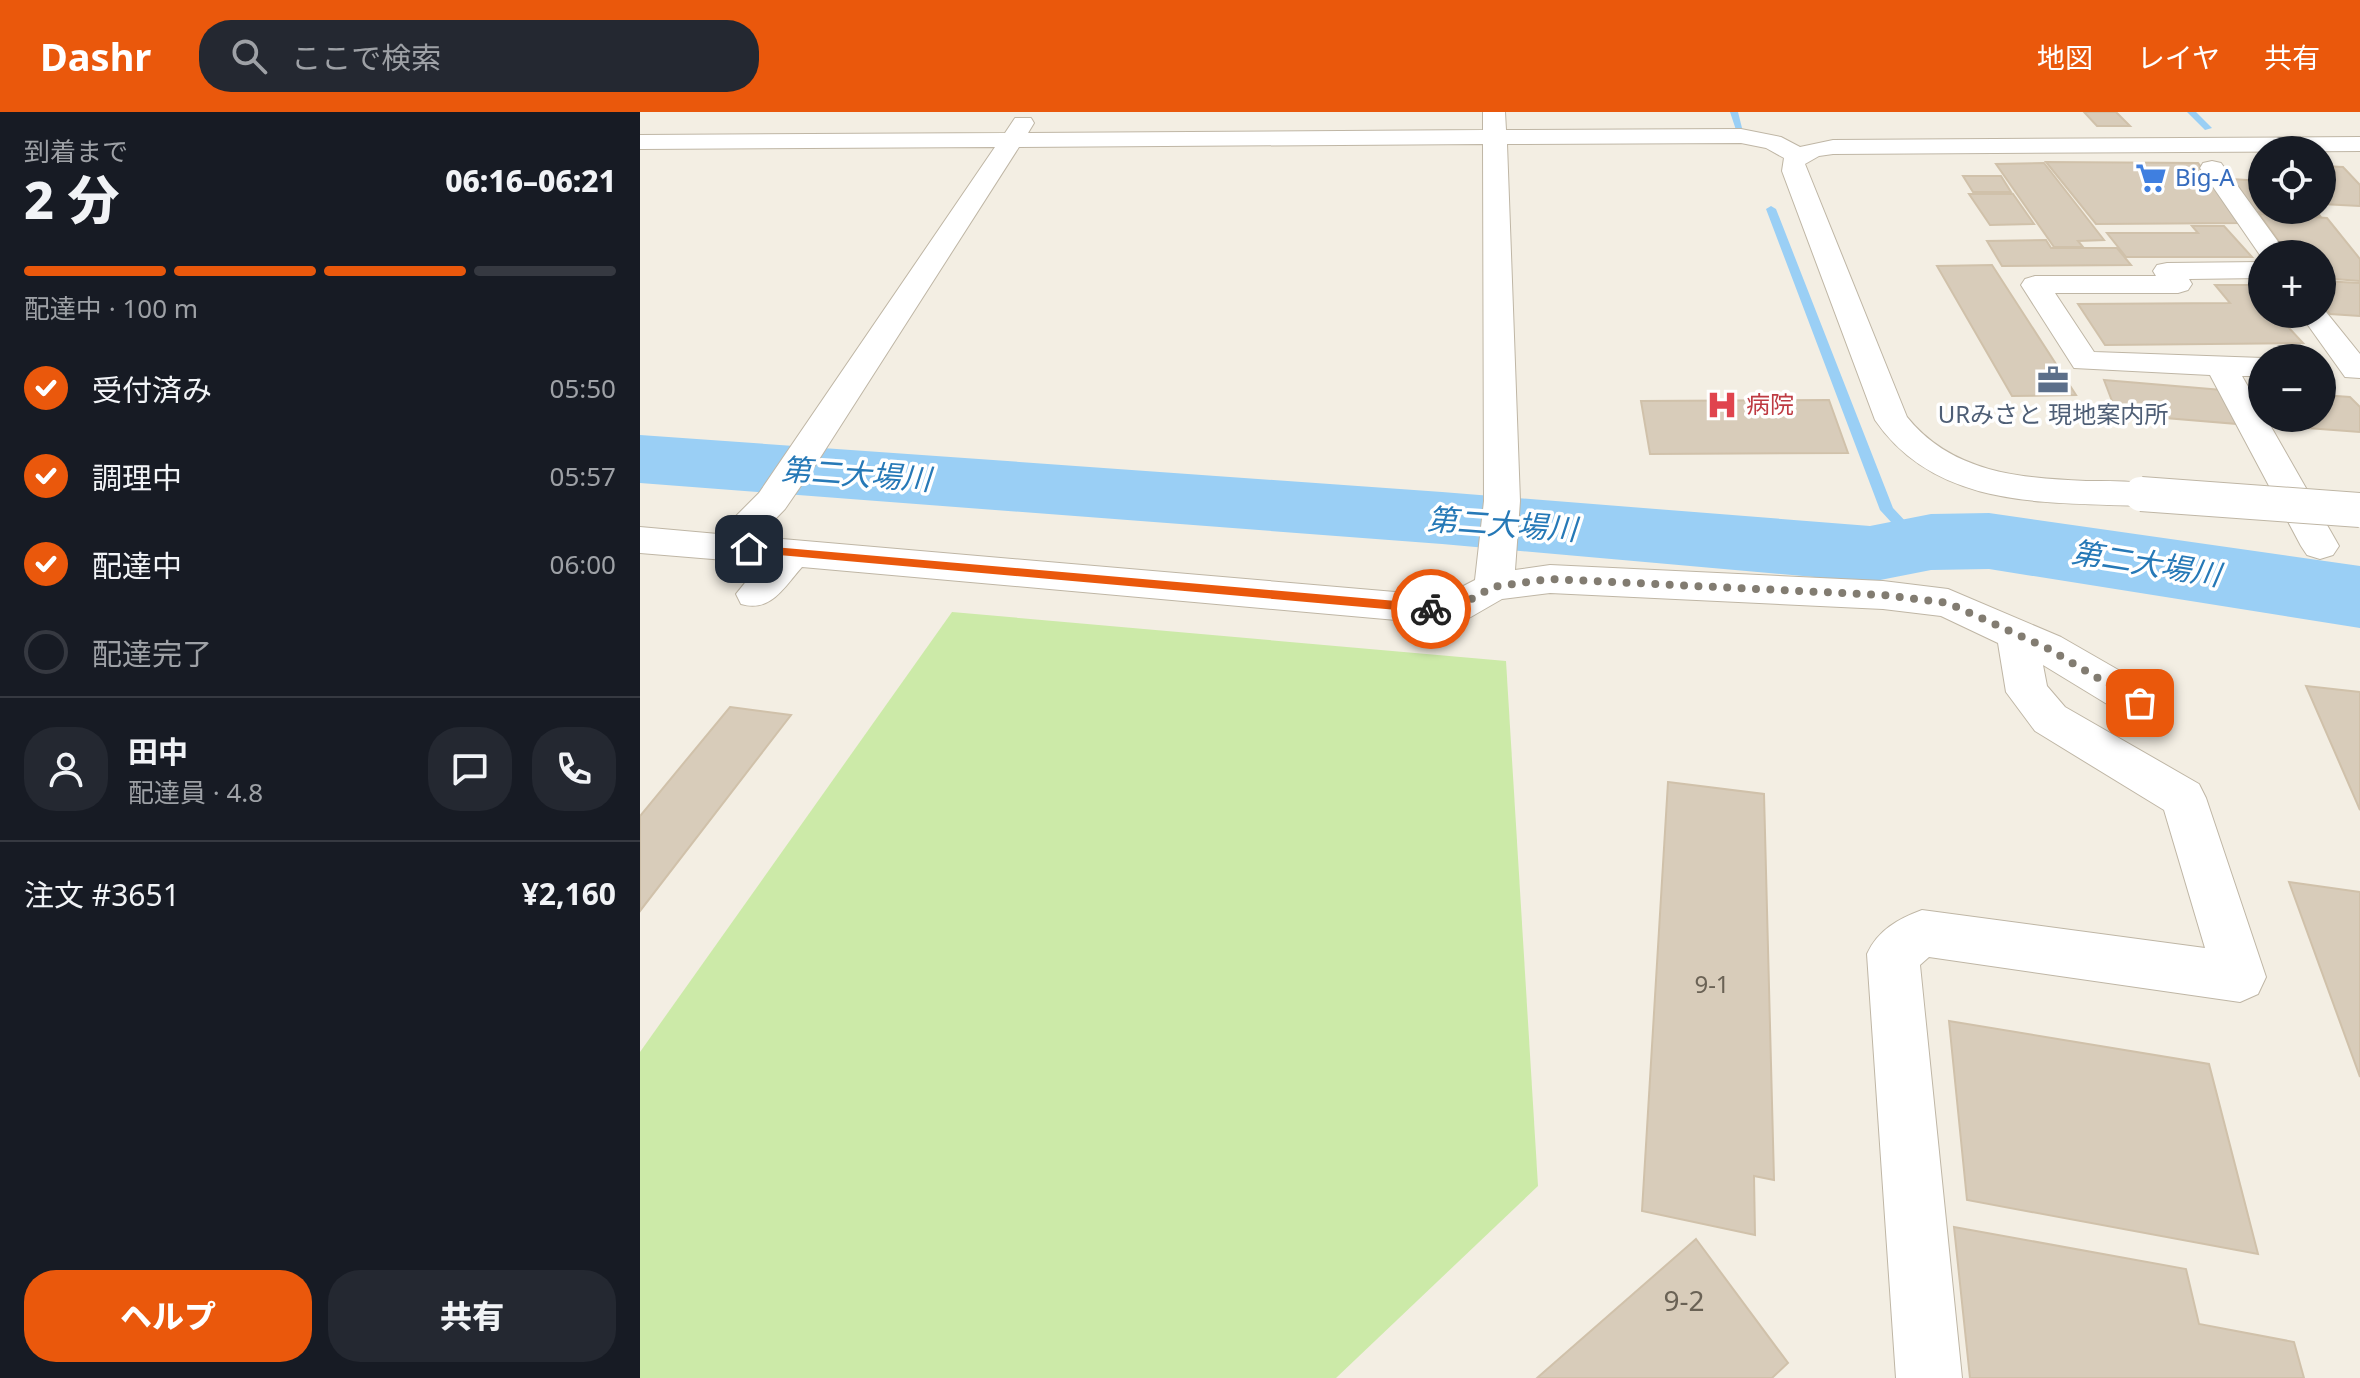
<!DOCTYPE html>
<html lang="ja">
<meta charset="utf-8">
<style>
body{margin:0;font-family:"Noto Sans","Noto Sans JP",sans-serif;background:#242831;color:#f1f3f6;height:100vh;display:flex;flex-direction:column;font-size:30px;white-space:nowrap}
*{box-sizing:border-box;margin:0}
p{font-size:26px;color:#9ea1a6}
.icon{flex:none;width:44px;height:44px;fill:none;stroke:currentColor;stroke-width:2;stroke-linecap:round;stroke-linejoin:round}
.map{position:relative;flex:1;overflow:hidden}
.panel{display:flex;flex-direction:column;background:#171b24;width:640px}
.panel>*{flex:none}
.tools{position:absolute;left:1608px;top:24px;display:grid;gap:16px}
.tools a{display:grid;place-items:center;width:88px;height:88px;border-radius:50%;background:#171b24;box-shadow:0 2px 6px #0004;font-size:40px}
.pin{position:absolute;display:grid;place-items:center;width:68px;height:68px;color:#fff;margin:-34px;border-radius:16px;box-shadow:0 4px 12px #0006}
.courier{position:absolute;display:grid;place-items:center;width:80px;height:80px;margin:-40px;border:6px solid #ea580c;border-radius:50%;background:#fff;color:#222;box-shadow:0 2px 10px #0007}
.summary em{font-style:normal;font-weight:800}
.summary div{display:flex;flex-direction:column-reverse}
.summary{display:flex;align-items:center;justify-content:space-between;height:136px;padding:0 24px}
h1{font-size:52px;font-weight:800;line-height:60px}
.bar{display:grid;grid-template-columns:repeat(4,1fr);gap:12px 8px;align-content:center;height:96px;padding:0 24px}
.bar i{height:10px;border-radius:6px;background:#363941}
.bar .active{background:#ea580c}
.bar p{grid-column:span 4}
.line{display:flex;align-items:center;gap:20px;padding:0 24px;border-top:2px solid #363941}
.line div{flex:1}
.round{display:grid;place-items:center;flex:none;width:84px;height:84px;border-radius:32px;background:#242831}
ol{padding:0 24px;list-style:none}
li{display:flex;align-items:center;gap:24px;height:88px}
li p{margin-inline-start:auto}
li .icon{padding:8px;border-radius:50%;background:#ea580c;color:#fff;stroke-width:4}
li:last-child{color:#9ea1a6}
li i{width:44px;height:44px;border:4px solid #363941;border-radius:50%}
.action{display:flex;gap:16px;margin-top:auto;padding:16px 24px}
.action a{flex:1;height:92px;border-radius:32px;background:#ea580c;color:#fff;font-size:32px;font-weight:800;line-height:92px;text-align:center}
.action a+a{background:#242831;color:#f1f3f6}
header{display:flex;align-items:center;gap:48px;box-sizing:border-box;height:112px;padding:0 40px;background:#ea580c;color:#fff}
header strong{font-size:38px}
nav{display:flex;gap:44px;margin-inline-start:auto;font-size:28px}
.search{width:560px;height:72px;background:#242831;display:flex;align-items:center;gap:20px;box-sizing:border-box;padding:0 28px;border-radius:32px;color:#9ea1a6;font-size:30px}
main{display:flex;flex:1;min-height:0}
.map>svg:first-child{display:block}
</style>
<header>
<strong>Dashr</strong>
<div class="search"><svg class="icon" aria-label="search" viewBox="0 0 24 24"><circle cx="10" cy="10" r="6"/><path d="M15 15l6 6"/></svg>ここで検索</div>
<nav><a>地図</a><a>レイヤ</a><a>共有</a></nav>
</header>
<main>
<section class="panel">
<div class="summary"><div><h1>2 分</h1><p>到着まで</p></div><em>06:16–06:21</em></div>
<div class="bar"><i class="active"></i><i class="active"></i><i class="active"></i><i></i><p>配達中 · 100 m</p></div>
<ol>
<li><svg class="icon" aria-label="check" viewBox="0 0 24 24"><path d="M5 12l5 5 9-10"/></svg>受付済み<p>05:50</p></li>
<li><svg class="icon" aria-label="check" viewBox="0 0 24 24"><path d="M5 12l5 5 9-10"/></svg>調理中<p>05:57</p></li>
<li><svg class="icon" aria-label="check" viewBox="0 0 24 24"><path d="M5 12l5 5 9-10"/></svg>配達中<p>06:00</p></li>
<li><i></i>配達完了</li>
</ol>
<div class="line" style="height:144px"><a class="round"><svg class="icon" aria-label="person" viewBox="0 0 24 24"><circle cx="12" cy="8" r="4"/><path d="M4 21q1-7 8-7t8 7"/></svg></a><div><b>田中</b><p>配達員 · 4.8</p></div><a class="round"><svg class="icon" aria-label="chat" viewBox="0 0 24 24"><path d="M4 5h16v11H9l-5 4z"/></svg></a><a class="round"><svg class="icon" aria-label="phone" viewBox="0 0 24 24"><path d="M5 4h4l2 5-3 2q2 4 5 5l2-3 5 2v4C11 20 4 13 5 4z"/></svg></a></div>
<div class="line" style="height:104px"><div>注文 #3651</div><b>¥2,160</b></div>
<div class="action"><a>ヘルプ</a><a>共有</a></div>
</section>
<div class="map">
<svg width="1720" height="1266" viewBox="0 0 1720 1266">
<rect width="100%" height="100%" fill="#f3eee3"/>
<path fill="#cceaa8" d="M 312,500 L 866,549 L 898,1074 L 696,1266 L 0,1266 L 0,940 Z"/>
<g fill="none" stroke-linecap="round" stroke-linejoin="round">
<g fill="#9acff5" fill-rule="evenodd">
<path d="M 1090,0 L 1098,0 L 1103,20 L 1096,18 Z"/>
<path d="M 1547,0 L 1556,0 L 1572,16 L 1565,18 Z"/>
<path d="M 1131,94 L 1136,97 L 1253,396 L 1284,429 L 1284,435 L 1274,435 L 1240,398 L 1126,97 Z"/>
</g>
<path fill="#9acff5" fill-rule="evenodd" d="M 0,323 L 802,380 L 1230,414 L 1291,402 L 1349,401 L 1720,454 L 1720,516 L 1349,457 L 1291,458 L 1230,470 L 802,432 L 0,371 Z"/>
</g>
<g fill="#d8ccba" stroke="#d0c1aa" stroke-width="2">
<path d="M 1444,0 L 1476,0 L 1490,14 L 1457,14 Z"/>
<path d="M 1406,50 L 1558,51 L 1603,111 L 1456,112 Z"/>
<path d="M 1404,51 L 1464,128 L 1438,129 L 1443,135 L 1414,135 L 1356,52 Z"/>
<path d="M 1682,54 L 1703,55 L 1720,73 L 1720,94 L 1682,92 Z"/>
<path d="M 1323,64 L 1361,64 L 1371,80 L 1333,80 Z"/>
<path d="M 1591,67 L 1622,69 L 1622,98 L 1676,98 L 1680,104 L 1615,100 Z"/>
<path d="M 1329,82 L 1373,82 L 1394,112 L 1350,113 Z"/>
<path d="M 1619,102 L 1687,106 L 1720,147 L 1720,169 L 1682,166 L 1682,142 L 1648,142 Z"/>
<path d="M 1552,114 L 1584,114 L 1612,145 L 1486,145 L 1467,121 L 1558,121 Z"/>
<path d="M 1406,128 L 1411,136 L 1477,136 L 1491,153 L 1362,154 L 1347,129 Z"/>
<path d="M 1352,153 L 1436,283 L 1372,284 L 1297,154 Z"/>
<path d="M 1682,169 L 1720,171 L 1720,204 L 1690,202 L 1682,190 Z"/>
<path d="M 1575,173 L 1609,173 L 1622,187 L 1622,202 L 1636,202 L 1663,231 L 1465,233 L 1438,192 L 1590,191 Z"/>
<path d="M 1464,268 L 1582,278 L 1598,312 L 1477,302 Z"/>
<path d="M 1682,283 L 1710,285 L 1720,295 L 1720,320 L 1654,315 L 1649,306 L 1682,306 Z"/>
<path d="M 1189,288 L 1208,341 L 1010,342 L 1001,289 Z"/>
<path d="M 1666,574 L 1720,580 L 1720,698 Z"/>
<path d="M 90,595 L 151,603 L 0,799 L 0,704 Z"/>
<path d="M 1028,670 L 1124,682 L 1134,1068 L 1114,1064 L 1115,1123 L 1002,1099 Z"/>
<path d="M 1649,770 L 1720,780 L 1720,965 Z"/>
<path d="M 1309,909 L 1569,952 L 1618,1142 L 1327,1088 Z"/>
<path d="M 1314,1115 L 1546,1157 L 1559,1212 L 1654,1230 L 1664,1266 L 1330,1266 Z"/>
<path d="M 1056,1127 L 1148,1251 L 1132,1266 L 897,1266 Z"/>
</g>
<g fill="none" stroke-linecap="round" stroke-linejoin="round">
<defs>
<g id="minor">
<path d="M 843,0 L 865,0 L 866,18 L 1101,17 L 1141,25 L 1160,35 L 1193,28 L 1720,25 L 1720,39 L 1193,42 L 1179,44 L 1165,52 L 1267,305 C 1312,361 1380,366 1446,369 C 1469,369 1492,368 1514,374 L 1519,382 L 1514,390 L 1501,394 C 1405,390 1296,397 1235,308 L 1142,59 L 1144,46 L 1126,36 L 1101,31 L 867,32 L 880,389 L 875,458 L 910,453 L 1243,469 L 1308,477 L 1421,525 L 1515,579 L 1521,591 L 1515,603 L 1500,608 L 1485,603 L 1403,553 L 1407,574 L 1425,595 L 1559,672 L 1566,686 L 1626,865 L 1618,882 L 1600,890 L 1289,845 L 1280,853 L 1322,1266 L 1256,1266 L 1227,842 C 1238,818 1258,807 1282,798 L 1565,836 L 1524,698 L 1395,619 L 1366,580 L 1358,531 L 1301,504 L 1243,497 L 910,481 L 862,487 L 829,506 L 790,511 L 162,455 C 144,475 131,501 101,492 L 96,482 L 121,451 L 0,441 L 0,415 L 78,422 L 119,381 L 355,35 L 0,37 L 0,23 L 365,21 L 375,6 L 391,6 L 394,11 L 388,21 L 843,18 ZM 843,32 L 844,389 L 835,468 L 808,482 L 790,483 L 118,425 L 145,397 L 178,349 L 379,35 Z"/>
<path d="M 1572,49 L 1581,51 L 1647,142 L 1622,142 L 1622,146 L 1560,56 L 1563,51 Z"/>
<path d="M 1622,150 L 1622,166 L 1549,167 L 1552,172 L 1548,178 L 1538,181 L 1415,181 L 1454,240 L 1623,246 L 1622,264 L 1602,264 L 1622,299 L 1622,306 L 1626,306 L 1699,434 L 1693,443 L 1680,447 L 1667,443 L 1661,434 L 1570,263 L 1434,256 L 1381,173 L 1385,167 L 1395,164 L 1516,164 L 1513,159 L 1517,153 L 1527,151 Z"/>
<path d="M 1682,195 L 1720,242 L 1720,266 L 1705,265 L 1660,202 L 1682,202 Z"/>
</g>
</defs>
<use href="#minor" stroke="#bfb6a5" stroke-width="2"/>
<use href="#minor" fill="#fff" fill-rule="evenodd"/>
<defs>
<path id="minor-bridge" d="M 1501,382 L 1720,398"/>
</defs>
<use href="#minor-bridge" stroke="#bfb6a5" stroke-width="36" stroke-linecap="butt"/>
<use href="#minor-bridge" stroke="#fff" stroke-width="34"/>
</g>
<path fill="#ea580c" d="M 109,433 L 791,492 L 796,497 L 791,501 L 105,440 L 105,435 Z"/>
<g fill="none" stroke-linecap="round" stroke-linejoin="round">
<path stroke="#827c71" stroke-width="8" stroke-dasharray="0 14.4" d="M 791,497 L 815,496 L 853,475 L 910,467 L 1243,483 L 1308,491 L 1407,536 L 1500,591"/>
</g>
<defs>
<symbol id="supermarket-bare" viewBox="-9 -9 18 18"><path d="M-6-5.5h2.5l.6 2H6L4.5 2H-2.5L-4.4-4H-6ZM-1.5 3.2a1.3 1.3 0 1 0 .1 0ZM3 3.2a1.3 1.3 0 1 0 .1 0Z" fill="#3f7fe0" stroke="#fff" stroke-width="2.5" paint-order="stroke"/></symbol>
<symbol id="office-bare" viewBox="-9 -9 18 18"><path d="M-6-3h4V-5.5h4V-3h4V5H-6ZM-1-4.5V-3h2v-1.5ZM-6 0V1H6V0Z" fill="#5c6f8a" stroke="#fff" stroke-width="2.5" paint-order="stroke"/></symbol>
<symbol id="hospital-bare" viewBox="-9 -9 18 18"><path d="M-5-5h3v3.5h4V-5h3V5h-3V1.5h-4V5h-3Z" fill="#e0444e" stroke="#fff" stroke-width="2.5" paint-order="stroke"/></symbol>
</defs>
<g fill-rule="evenodd">
<use href="#supermarket-bare" x="1489" y="44" width="44" height="44"/>
<use href="#office-bare" x="1391" y="246" width="44" height="44"/>
<use href="#hospital-bare" x="1060" y="271" width="44" height="44"/>
</g>
<g text-anchor="middle" stroke-width="7" stroke-linejoin="round" paint-order="stroke">
<g font-size="24" fill="#366cbe" stroke="#fff" text-anchor="start">
<text x="1535" y="74">Big-A</text>
</g>
<g font-size="24" fill="#be3a42" stroke="#fff" text-anchor="start">
<text x="1106" y="301">病院</text>
</g>
<g font-size="24" fill="#4e5e75" stroke="#fff">
<text x="1413" y="311">URみさと 現地案内所</text>
</g>
<g font-size="24" fill="#6a6255">
<text x="1072" y="881">9-1</text>
</g>
<g font-size="28" fill="#6a6255">
<text x="1044" y="1199">9-2</text>
</g>
<g font-size="30" font-style="italic" fill="#2679b7" stroke="#fff">
<text transform="translate(216 363) rotate(4)" y="10">第二大場川</text>
<text transform="translate(862 413) rotate(4)" y="10">第二大場川</text>
<text transform="translate(1506 452) rotate(9)" y="10">第二大場川</text>
</g>
</g>
</svg>
<div class="tools">
<a><svg class="icon" aria-label="locate" viewBox="0 0 24 24"><circle cx="12" cy="12" r="6"/><path d="M12 2v4M12 18v4M2 12h4M18 12h4"/></svg></a>
<a>+</a>
<a>−</a>
</div>
<div class="pin" style="left:1500px;top:591px;background:#ea580c"><svg class="icon" aria-label="bag" viewBox="0 0 24 24"><path d="M5 8h14l-1 12H6zM9 8a3 3 0 0 1 6 0"/></svg></div>
<div class="pin" style="left:109px;top:437px;background:#1f2937"><svg class="icon" aria-label="home" viewBox="0 0 24 24"><path d="M3 11l9-7 9 7M6 9v11h12V9"/></svg></div>
<div class="courier" style="left:791px;top:497px"><svg class="icon" aria-label="bike" viewBox="0 0 24 24"><circle cx="6" cy="16" r="4"/><circle cx="18" cy="16" r="4"/><path d="M6 16l4-8h5l3 8M10 8l3 8H6M13 5h3"/></svg></div>
</div>
</main>
